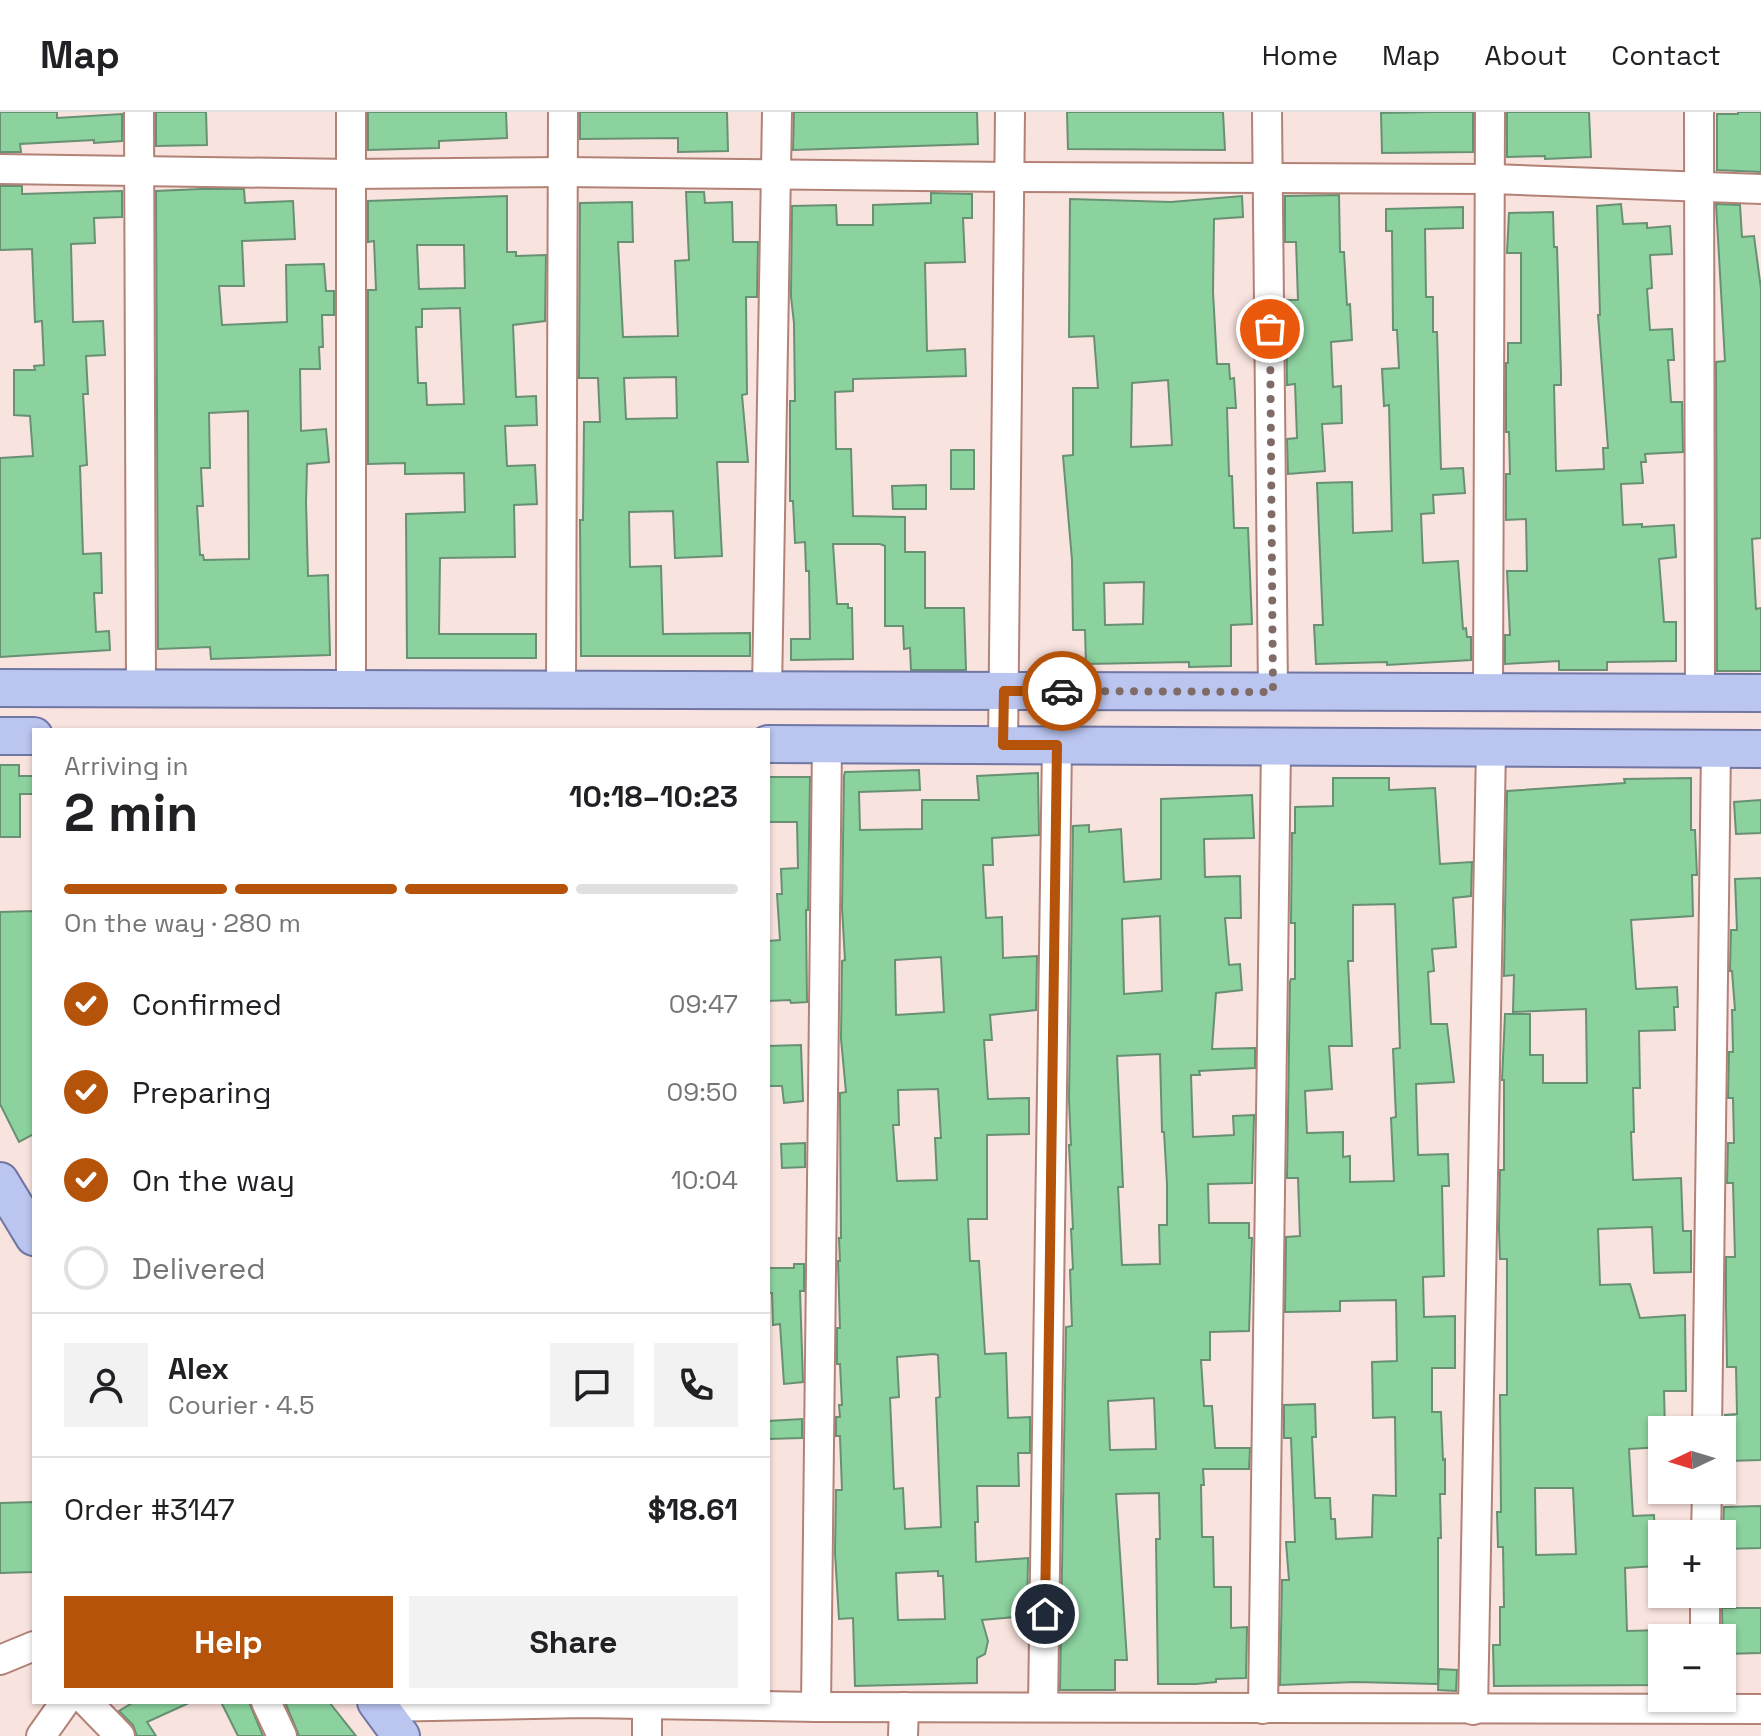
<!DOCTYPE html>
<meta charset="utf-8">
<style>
body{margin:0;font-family:"Space Grotesk",sans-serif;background:#f2f2f2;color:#202124;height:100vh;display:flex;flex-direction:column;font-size:30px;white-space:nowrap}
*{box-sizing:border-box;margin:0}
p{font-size:26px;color:#757577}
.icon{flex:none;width:44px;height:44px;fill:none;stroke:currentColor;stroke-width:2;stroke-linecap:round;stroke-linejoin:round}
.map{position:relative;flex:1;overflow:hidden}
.panel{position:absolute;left:32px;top:616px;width:738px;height:976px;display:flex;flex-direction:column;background:#fff;border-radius:0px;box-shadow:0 2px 6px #0004}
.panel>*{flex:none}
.needle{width:52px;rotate:266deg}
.fabs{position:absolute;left:1648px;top:1304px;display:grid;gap:16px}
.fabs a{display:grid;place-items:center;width:88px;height:88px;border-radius:0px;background:#fff;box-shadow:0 2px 6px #0004;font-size:40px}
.pin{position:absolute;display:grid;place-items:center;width:68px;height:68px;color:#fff;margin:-34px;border:4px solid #fff;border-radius:50%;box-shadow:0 2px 8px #0007}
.courier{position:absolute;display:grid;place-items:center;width:80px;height:80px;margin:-40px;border:6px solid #b45309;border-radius:50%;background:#fff;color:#222;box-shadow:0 2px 10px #0007}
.head em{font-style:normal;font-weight:600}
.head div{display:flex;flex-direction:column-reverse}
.head{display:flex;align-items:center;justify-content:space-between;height:136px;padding:0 32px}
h1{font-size:52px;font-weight:600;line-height:60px}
.bar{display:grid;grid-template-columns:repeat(4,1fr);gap:12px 8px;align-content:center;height:96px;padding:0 32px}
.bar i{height:10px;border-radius:6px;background:#e0e0e0}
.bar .selected{background:#b45309}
.bar p{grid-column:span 4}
.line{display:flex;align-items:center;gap:20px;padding:0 32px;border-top:2px solid #e0e0e0}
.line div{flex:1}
.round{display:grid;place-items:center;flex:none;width:84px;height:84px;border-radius:0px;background:#f2f2f2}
ol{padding:0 32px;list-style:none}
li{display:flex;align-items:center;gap:24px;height:88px}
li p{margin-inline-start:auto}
li .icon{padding:8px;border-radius:50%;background:#b45309;color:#fff;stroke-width:4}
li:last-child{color:#757577}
li i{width:44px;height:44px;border:4px solid #e0e0e0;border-radius:50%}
.primary-button{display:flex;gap:16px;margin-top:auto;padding:16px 32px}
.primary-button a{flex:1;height:92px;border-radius:0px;background:#b45309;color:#fff;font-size:32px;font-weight:600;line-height:92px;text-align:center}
.primary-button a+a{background:#f2f2f2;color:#202124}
header{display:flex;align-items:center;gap:48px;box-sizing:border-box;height:112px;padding:0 40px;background:#fff;border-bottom:2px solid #e0e0e0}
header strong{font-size:38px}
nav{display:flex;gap:44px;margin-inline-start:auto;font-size:28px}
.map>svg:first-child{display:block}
</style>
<header>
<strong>Map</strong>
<nav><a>Home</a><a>Map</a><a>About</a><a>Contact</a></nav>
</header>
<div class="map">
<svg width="1761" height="1624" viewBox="0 0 1761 1624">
<rect width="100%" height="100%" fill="#f9e3df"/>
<g fill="#8cd29f" stroke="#689073" stroke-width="2" fill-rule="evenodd">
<path d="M 0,0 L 57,0 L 57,6 L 122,2 L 122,29 L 94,31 L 94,28 L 20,32 L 21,40 L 0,40 Z"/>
<path d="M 156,0 L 206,0 L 207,33 L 156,34 Z"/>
<path d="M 368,0 L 506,0 L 507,26 L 439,29 L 439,36 L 368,38 Z"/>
<path d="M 580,0 L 727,0 L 728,39 L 678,40 L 678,26 L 580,27 Z"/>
<path d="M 794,0 L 977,0 L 978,32 L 793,38 Z"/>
<path d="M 1067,0 L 1223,0 L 1225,38 L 1068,37 Z"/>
<path d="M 1432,0 L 1473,0 L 1473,40 L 1382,41 L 1381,1 Z"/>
<path d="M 1507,0 L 1589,0 L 1591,45 L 1545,47 L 1545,44 L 1507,45 Z"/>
<path d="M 1738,0 L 1761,0 L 1761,60 L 1717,58 L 1717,2 L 1738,2 Z"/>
<path d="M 0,74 L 22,74 L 22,82 L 122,79 L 122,105 L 94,106 L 95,131 L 71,132 L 73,210 L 103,209 L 105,243 L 86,244 L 88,282 L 83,282 L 87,353 L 80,354 L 83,442 L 101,441 L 102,481 L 94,481 L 96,520 L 109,519 L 110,538 L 0,545 L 0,346 L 33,344 L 30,304 L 14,303 L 14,258 L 35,258 L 34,254 L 44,253 L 42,209 L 35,210 L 32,137 L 0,138 Z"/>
<path d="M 201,77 L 244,77 L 245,91 L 293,89 L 295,127 L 242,129 L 244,174 L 219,174 L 222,213 L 287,210 L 286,153 L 324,152 L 326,179 L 334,179 L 334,203 L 322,203 L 323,235 L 319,235 L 320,257 L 300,257 L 301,319 L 326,317 L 329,350 L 307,352 L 306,390 L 308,464 L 328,463 L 330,543 L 211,547 L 210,535 L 158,537 L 156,79 ZM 248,299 L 249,447 L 204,448 L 203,443 L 200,443 L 197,394 L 203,394 L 201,356 L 210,356 L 209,301 Z"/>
<path d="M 686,80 L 704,80 L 705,91 L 732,90 L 733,130 L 758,130 L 757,185 L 746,185 L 747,282 L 742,283 L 748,350 L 717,350 L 722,444 L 675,446 L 673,399 L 629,400 L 630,455 L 661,454 L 663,522 L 750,521 L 750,544 L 581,544 L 580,408 L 583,408 L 584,310 L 600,310 L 598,266 L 579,266 L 580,91 L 632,90 L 633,130 L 618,130 L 623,225 L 678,224 L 675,149 L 689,148 ZM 676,265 L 677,306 L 626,307 L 624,266 Z"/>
<path d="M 931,81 L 972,82 L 972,106 L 963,106 L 965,150 L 925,151 L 927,239 L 965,237 L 966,264 L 853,267 L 853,279 L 835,280 L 836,337 L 851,337 L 853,404 L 905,405 L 905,440 L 925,440 L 925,496 L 964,496 L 966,558 L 911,558 L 910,536 L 904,537 L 903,514 L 885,514 L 885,434 L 880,432 L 833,432 L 837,492 L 848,492 L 848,496 L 852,496 L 853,547 L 791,548 L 791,527 L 810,527 L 809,459 L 806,459 L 805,430 L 795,431 L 793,389 L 790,389 L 790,289 L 795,289 L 794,211 L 791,185 L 792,94 L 836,93 L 837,113 L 873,113 L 873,93 L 931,91 Z"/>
<path d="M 1339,83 L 1340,140 L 1344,140 L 1347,193 L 1350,192 L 1352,228 L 1331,230 L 1333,275 L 1341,274 L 1342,311 L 1322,312 L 1325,359 L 1288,362 L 1287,327 L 1297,326 L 1295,272 L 1287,273 L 1286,188 L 1298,188 L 1296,130 L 1285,130 L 1285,84 Z"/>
<path d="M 507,84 L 507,140 L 516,140 L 516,144 L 546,143 L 545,209 L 513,213 L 516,285 L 536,284 L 537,313 L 505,314 L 507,354 L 535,353 L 537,392 L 514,393 L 515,445 L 440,446 L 439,522 L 536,522 L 536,546 L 407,546 L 406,402 L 465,400 L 464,361 L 405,362 L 405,351 L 368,352 L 368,178 L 376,178 L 374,129 L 368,130 L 368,89 ZM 417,133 L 464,133 L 465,176 L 419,177 ZM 460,196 L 464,292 L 427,293 L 426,271 L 418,271 L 416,215 L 422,215 L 422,197 Z"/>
<path d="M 1242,84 L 1243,105 L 1214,107 L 1213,180 L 1217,252 L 1229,252 L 1230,267 L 1234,266 L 1236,296 L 1227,296 L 1229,364 L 1232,364 L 1234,416 L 1248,416 L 1252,512 L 1231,513 L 1231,554 L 1189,555 L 1189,550 L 1086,552 L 1085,518 L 1073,518 L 1072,448 L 1063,344 L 1073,343 L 1073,276 L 1098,276 L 1094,224 L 1069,225 L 1070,87 L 1171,90 ZM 1168,268 L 1172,333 L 1131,335 L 1132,271 ZM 1144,470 L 1143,512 L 1105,513 L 1104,471 Z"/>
<path d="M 1621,92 L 1623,112 L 1647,111 L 1647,116 L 1670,114 L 1672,142 L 1650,143 L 1652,176 L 1647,177 L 1650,218 L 1672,217 L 1674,248 L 1668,248 L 1671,290 L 1682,290 L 1683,340 L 1645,342 L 1646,350 L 1641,350 L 1643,371 L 1621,372 L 1623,413 L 1642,412 L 1642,415 L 1674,413 L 1676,445 L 1659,447 L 1664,510 L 1676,510 L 1676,549 L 1607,550 L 1607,558 L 1559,558 L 1559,549 L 1505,552 L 1505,523 L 1510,523 L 1507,459 L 1527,459 L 1526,407 L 1506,408 L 1506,362 L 1510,362 L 1509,320 L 1506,320 L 1506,251 L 1508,251 L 1508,231 L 1521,231 L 1521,141 L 1507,141 L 1509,101 L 1553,100 L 1554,135 L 1557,135 L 1561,262 L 1561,273 L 1554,273 L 1556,359 L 1604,357 L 1603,336 L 1608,336 L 1598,203 L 1600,203 L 1597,94 Z"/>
<path d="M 1716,92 L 1740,93 L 1742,125 L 1754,124 L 1761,177 L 1761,426 L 1752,427 L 1756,497 L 1761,496 L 1761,559 L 1717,559 L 1716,250 L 1725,249 Z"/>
<path d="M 1463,95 L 1463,116 L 1425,117 L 1426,185 L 1433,185 L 1433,220 L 1437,220 L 1441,357 L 1463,356 L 1465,381 L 1433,383 L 1434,401 L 1421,402 L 1423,451 L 1458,449 L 1463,517 L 1466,516 L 1467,525 L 1471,525 L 1471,548 L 1387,553 L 1387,550 L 1316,552 L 1314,513 L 1323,513 L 1317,371 L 1352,370 L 1353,421 L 1392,419 L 1389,293 L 1384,294 L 1382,257 L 1399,256 L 1397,218 L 1393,218 L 1392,119 L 1386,119 L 1386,97 Z"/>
<rect x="951" y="338" width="23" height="39"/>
<path d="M 926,373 L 926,397 L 893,397 L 892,374 Z"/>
<path d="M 0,653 L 19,653 L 19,664 L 34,664 L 34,682 L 20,682 L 20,725 L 0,725 Z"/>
<path d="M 919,658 L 920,678 L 859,680 L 860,718 L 922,717 L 922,688 L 979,688 L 977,664 L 1038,661 L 1039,723 L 992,726 L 993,753 L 983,753 L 986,806 L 1002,805 L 1003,846 L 1037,844 L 1036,898 L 990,903 L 992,928 L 984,928 L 988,987 L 1029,986 L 1029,1022 L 987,1023 L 987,1107 L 968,1107 L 970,1149 L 979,1149 L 985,1242 L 1006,1241 L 1008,1306 L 1030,1305 L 1030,1341 L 1018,1341 L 1019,1374 L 977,1374 L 978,1410 L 975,1410 L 976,1450 L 1028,1446 L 1027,1504 L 982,1508 L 988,1529 L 985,1542 L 977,1546 L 977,1571 L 855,1574 L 853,1506 L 839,1507 L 835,1441 L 836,1378 L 842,1378 L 840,1324 L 836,1324 L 836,1305 L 840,1305 L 839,1293 L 842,1293 L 840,1252 L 837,1252 L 837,1216 L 840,1216 L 838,1149 L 840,1149 L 839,1126 L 841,1126 L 840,981 L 846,980 L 841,927 L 842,849 L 845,848 L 842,796 L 844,664 L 845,660 ZM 941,845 L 944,900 L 896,903 L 895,848 ZM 938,977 L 941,1026 L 935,1026 L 937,1068 L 897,1069 L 893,1013 L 899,1013 L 898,978 ZM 934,1242 L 938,1243 L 940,1285 L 936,1286 L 941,1415 L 905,1417 L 903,1376 L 894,1377 L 890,1286 L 899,1285 L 897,1245 ZM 938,1459 L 938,1464 L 943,1464 L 945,1507 L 898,1508 L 896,1461 Z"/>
<path d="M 768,665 L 810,665 L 808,798 L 806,798 L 807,890 L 791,891 L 790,888 L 768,889 L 768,829 L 780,828 L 777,782 L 782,782 L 781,757 L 798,756 L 797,710 L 768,710 Z"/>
<path d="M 1333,666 L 1389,666 L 1389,678 L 1435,676 L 1440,752 L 1472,750 L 1471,784 L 1453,786 L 1456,835 L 1432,837 L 1434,859 L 1428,860 L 1431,912 L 1447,912 L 1454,970 L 1416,972 L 1418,1043 L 1448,1042 L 1449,1074 L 1442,1074 L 1444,1164 L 1423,1165 L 1424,1205 L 1455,1204 L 1455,1256 L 1432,1256 L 1432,1300 L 1441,1300 L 1443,1348 L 1445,1347 L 1445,1382 L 1440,1382 L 1441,1426 L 1438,1426 L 1438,1572 L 1355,1570 L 1280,1573 L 1282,1468 L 1289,1468 L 1286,1430 L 1295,1430 L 1291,1326 L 1284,1326 L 1284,1293 L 1315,1292 L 1316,1325 L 1312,1325 L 1315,1386 L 1330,1386 L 1331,1407 L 1335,1407 L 1336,1427 L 1372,1425 L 1373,1383 L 1396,1384 L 1395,1305 L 1373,1306 L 1372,1250 L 1397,1249 L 1396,1188 L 1340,1189 L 1340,1199 L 1285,1200 L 1286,1125 L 1300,1124 L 1298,1066 L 1287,1066 L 1290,870 L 1291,867 L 1295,867 L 1295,811 L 1291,811 L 1292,721 L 1295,721 L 1295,695 L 1333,694 ZM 1395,792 L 1400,936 L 1393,937 L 1396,1005 L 1391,1006 L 1394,1069 L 1350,1070 L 1350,1044 L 1343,1045 L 1343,1020 L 1307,1021 L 1305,979 L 1332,977 L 1329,934 L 1352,934 L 1348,849 L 1353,849 L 1353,793 Z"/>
<path d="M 1691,666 L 1691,718 L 1695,718 L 1697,763 L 1692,763 L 1693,804 L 1631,808 L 1636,877 L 1677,875 L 1678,895 L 1674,895 L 1675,918 L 1639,919 L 1640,976 L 1633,976 L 1634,1020 L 1631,1020 L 1633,1068 L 1681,1066 L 1683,1119 L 1691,1119 L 1691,1160 L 1654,1161 L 1652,1115 L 1598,1117 L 1600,1173 L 1630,1172 L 1640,1206 L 1685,1203 L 1686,1279 L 1664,1279 L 1665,1318 L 1662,1318 L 1662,1335 L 1629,1337 L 1633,1404 L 1654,1403 L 1656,1454 L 1625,1456 L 1627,1519 L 1662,1518 L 1661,1573 L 1494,1574 L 1493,1533 L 1500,1533 L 1500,1495 L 1504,1495 L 1503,1435 L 1498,1435 L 1497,1400 L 1501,1400 L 1500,1283 L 1507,1283 L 1507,1147 L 1500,1147 L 1499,1117 L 1500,1058 L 1504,1058 L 1504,968 L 1502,968 L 1505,902 L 1530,902 L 1530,943 L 1543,943 L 1543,971 L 1587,971 L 1586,897 L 1513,900 L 1514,863 L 1504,864 L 1507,679 L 1625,671 L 1624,667 ZM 1535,1376 L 1573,1376 L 1576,1442 L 1536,1443 Z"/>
<path d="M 1252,683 L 1254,726 L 1204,727 L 1205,765 L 1240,764 L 1241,806 L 1225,806 L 1229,853 L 1240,852 L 1242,878 L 1216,881 L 1212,937 L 1255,936 L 1255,956 L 1199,959 L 1200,963 L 1191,963 L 1193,1025 L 1234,1023 L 1233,1004 L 1254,1003 L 1252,1071 L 1208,1072 L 1209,1111 L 1249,1111 L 1249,1126 L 1252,1126 L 1249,1219 L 1210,1220 L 1210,1248 L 1201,1248 L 1204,1294 L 1212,1294 L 1215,1336 L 1250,1336 L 1249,1357 L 1203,1357 L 1204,1373 L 1201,1373 L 1202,1425 L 1213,1425 L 1214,1475 L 1231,1475 L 1231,1516 L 1247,1515 L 1246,1566 L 1216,1567 L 1216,1570 L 1196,1572 L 1158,1572 L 1156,1427 L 1160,1427 L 1159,1381 L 1116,1382 L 1127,1548 L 1115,1548 L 1115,1578 L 1060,1578 L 1066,1215 L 1072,1214 L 1070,1158 L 1073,1157 L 1071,1117 L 1073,1117 L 1069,1033 L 1071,1033 L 1069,988 L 1073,714 L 1089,713 L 1089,720 L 1121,717 L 1124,770 L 1161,767 L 1161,687 ZM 1160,804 L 1162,879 L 1124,882 L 1122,807 ZM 1160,942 L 1162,1020 L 1164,1020 L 1167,1072 L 1167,1113 L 1159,1113 L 1160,1152 L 1122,1153 L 1118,1075 L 1123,1075 L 1117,944 ZM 1154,1286 L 1156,1337 L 1110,1338 L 1108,1289 Z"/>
<path d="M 1761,688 L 1761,721 L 1736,722 L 1734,690 Z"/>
<path d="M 1761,766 L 1761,1348 L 1727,1349 L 1725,1303 L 1737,1302 L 1736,1255 L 1727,1255 L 1726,1194 L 1726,1145 L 1735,1145 L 1733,1071 L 1727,1071 L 1728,1031 L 1734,1031 L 1733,986 L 1728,986 L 1729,940 L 1733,940 L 1732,898 L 1735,898 L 1732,859 L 1730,859 L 1731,818 L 1737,818 L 1735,767 Z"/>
<path d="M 34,799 L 34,1022 L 19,1030 L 0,992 L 0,800 Z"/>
<path d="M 801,933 L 803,989 L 784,991 L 782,974 L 768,974 L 768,934 Z"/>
<path d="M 805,1031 L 805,1055 L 782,1056 L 781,1032 Z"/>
<path d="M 794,1152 L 804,1152 L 804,1179 L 800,1179 L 803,1270 L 784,1272 L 780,1212 L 773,1213 L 772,1181 L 768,1181 L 768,1156 L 794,1156 Z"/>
<path d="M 802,1307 L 802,1326 L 768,1327 L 768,1309 Z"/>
<path d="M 34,1390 L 34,1460 L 0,1461 L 0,1391 Z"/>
<path d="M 1761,1394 L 1761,1436 L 1722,1437 L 1724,1395 Z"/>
<path d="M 1722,1496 L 1761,1496 L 1761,1541 L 1723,1542 Z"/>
<path d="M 1439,1557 L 1457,1558 L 1456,1579 L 1438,1578 Z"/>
<path d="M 134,1590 L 191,1590 L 147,1610 L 156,1624 L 137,1624 L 133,1613 L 119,1599 Z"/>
<path d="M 221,1590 L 249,1590 L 263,1624 L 238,1624 Z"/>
<path d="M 285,1590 L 329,1590 L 356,1624 L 299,1624 Z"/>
</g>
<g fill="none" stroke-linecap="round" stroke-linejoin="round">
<defs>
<g id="minor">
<path d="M 139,0 L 141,576"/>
<path d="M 351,0 L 351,577"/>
<path d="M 1267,0 L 1273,580"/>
<path d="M 1699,0 L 1700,581"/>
<path d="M 0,57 L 351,62 L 564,60 L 1010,65 L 1492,67 L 1761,77"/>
<path d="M 561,577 L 563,0"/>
<path d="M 767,578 L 777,0"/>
<path d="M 1488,580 L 1490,0"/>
<path d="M 1003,633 L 1010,0"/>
<path d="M 1707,1318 L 1716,637"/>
<path d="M 1706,1422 L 1707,1378"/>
<path d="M 1705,1526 L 1705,1482"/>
<path d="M 0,1548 L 34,1534"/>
<path d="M 87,1590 L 120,1624"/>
<path d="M 266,1590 L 282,1624"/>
<path d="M 647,1593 L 647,1624"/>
<path d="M 380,1595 L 584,1591 L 816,1595 L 1761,1597"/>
<path d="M 816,1595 L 827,632"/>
<path d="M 1043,1595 L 1057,633"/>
<path d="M 1263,1597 L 1276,634"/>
<path d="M 1473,1598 L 1491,635"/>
<path d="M 41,1624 L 65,1590"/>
<path d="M 903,1624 L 904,1595"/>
</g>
<g id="major">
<path d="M 0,576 L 1761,581"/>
<path d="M 0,624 L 34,624"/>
<path d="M 768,632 L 1761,637"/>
<path d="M 0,1069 L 34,1125"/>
<path d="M 376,1590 L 401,1624"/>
</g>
</defs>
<use href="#minor" stroke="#b28277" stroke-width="32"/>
<use href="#major" stroke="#7176a3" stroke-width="40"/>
<use href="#minor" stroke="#fff" stroke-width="28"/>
<use href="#major" stroke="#bac5f0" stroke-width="36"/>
</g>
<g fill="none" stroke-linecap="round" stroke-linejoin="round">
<path stroke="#806b67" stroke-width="8" stroke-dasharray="0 14.4" d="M 1062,579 L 1273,580 L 1270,217"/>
<path stroke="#b45309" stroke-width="10" d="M 1045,1502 L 1057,633 L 1003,633 L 1004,579 L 1062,579"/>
</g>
</svg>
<div class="fabs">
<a><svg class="needle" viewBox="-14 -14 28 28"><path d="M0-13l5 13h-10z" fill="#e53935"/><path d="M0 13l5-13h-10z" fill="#757577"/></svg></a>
<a>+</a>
<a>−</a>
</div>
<div class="pin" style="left:1270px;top:217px;background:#ea580c"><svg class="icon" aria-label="bag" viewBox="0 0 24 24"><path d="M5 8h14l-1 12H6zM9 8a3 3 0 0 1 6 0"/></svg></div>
<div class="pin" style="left:1045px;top:1502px;background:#1f2937"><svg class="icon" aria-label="home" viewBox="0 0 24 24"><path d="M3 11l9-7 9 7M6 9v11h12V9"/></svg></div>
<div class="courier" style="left:1062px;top:579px"><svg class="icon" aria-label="car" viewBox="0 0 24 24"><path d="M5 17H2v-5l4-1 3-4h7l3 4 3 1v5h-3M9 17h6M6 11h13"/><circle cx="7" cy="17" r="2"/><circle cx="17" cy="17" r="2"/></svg></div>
<section class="panel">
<div class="head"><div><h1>2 min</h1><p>Arriving in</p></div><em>10:18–10:23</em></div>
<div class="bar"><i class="selected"></i><i class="selected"></i><i class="selected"></i><i></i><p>On the way · 280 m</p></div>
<ol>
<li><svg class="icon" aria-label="check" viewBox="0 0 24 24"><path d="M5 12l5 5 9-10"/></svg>Confirmed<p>09:47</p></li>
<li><svg class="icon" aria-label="check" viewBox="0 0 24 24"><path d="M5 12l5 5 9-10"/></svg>Preparing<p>09:50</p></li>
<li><svg class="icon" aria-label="check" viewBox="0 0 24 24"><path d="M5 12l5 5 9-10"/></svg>On the way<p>10:04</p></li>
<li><i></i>Delivered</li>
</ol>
<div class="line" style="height:144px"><a class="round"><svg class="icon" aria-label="person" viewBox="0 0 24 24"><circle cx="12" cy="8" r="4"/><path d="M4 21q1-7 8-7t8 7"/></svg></a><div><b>Alex</b><p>Courier · 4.5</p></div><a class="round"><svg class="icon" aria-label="chat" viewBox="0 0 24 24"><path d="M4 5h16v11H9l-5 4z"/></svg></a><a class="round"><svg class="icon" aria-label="phone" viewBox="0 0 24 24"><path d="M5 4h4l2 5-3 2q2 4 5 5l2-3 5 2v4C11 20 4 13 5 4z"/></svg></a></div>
<div class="line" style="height:104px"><div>Order #3147</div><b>$18.61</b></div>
<div class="primary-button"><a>Help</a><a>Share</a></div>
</section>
</div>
